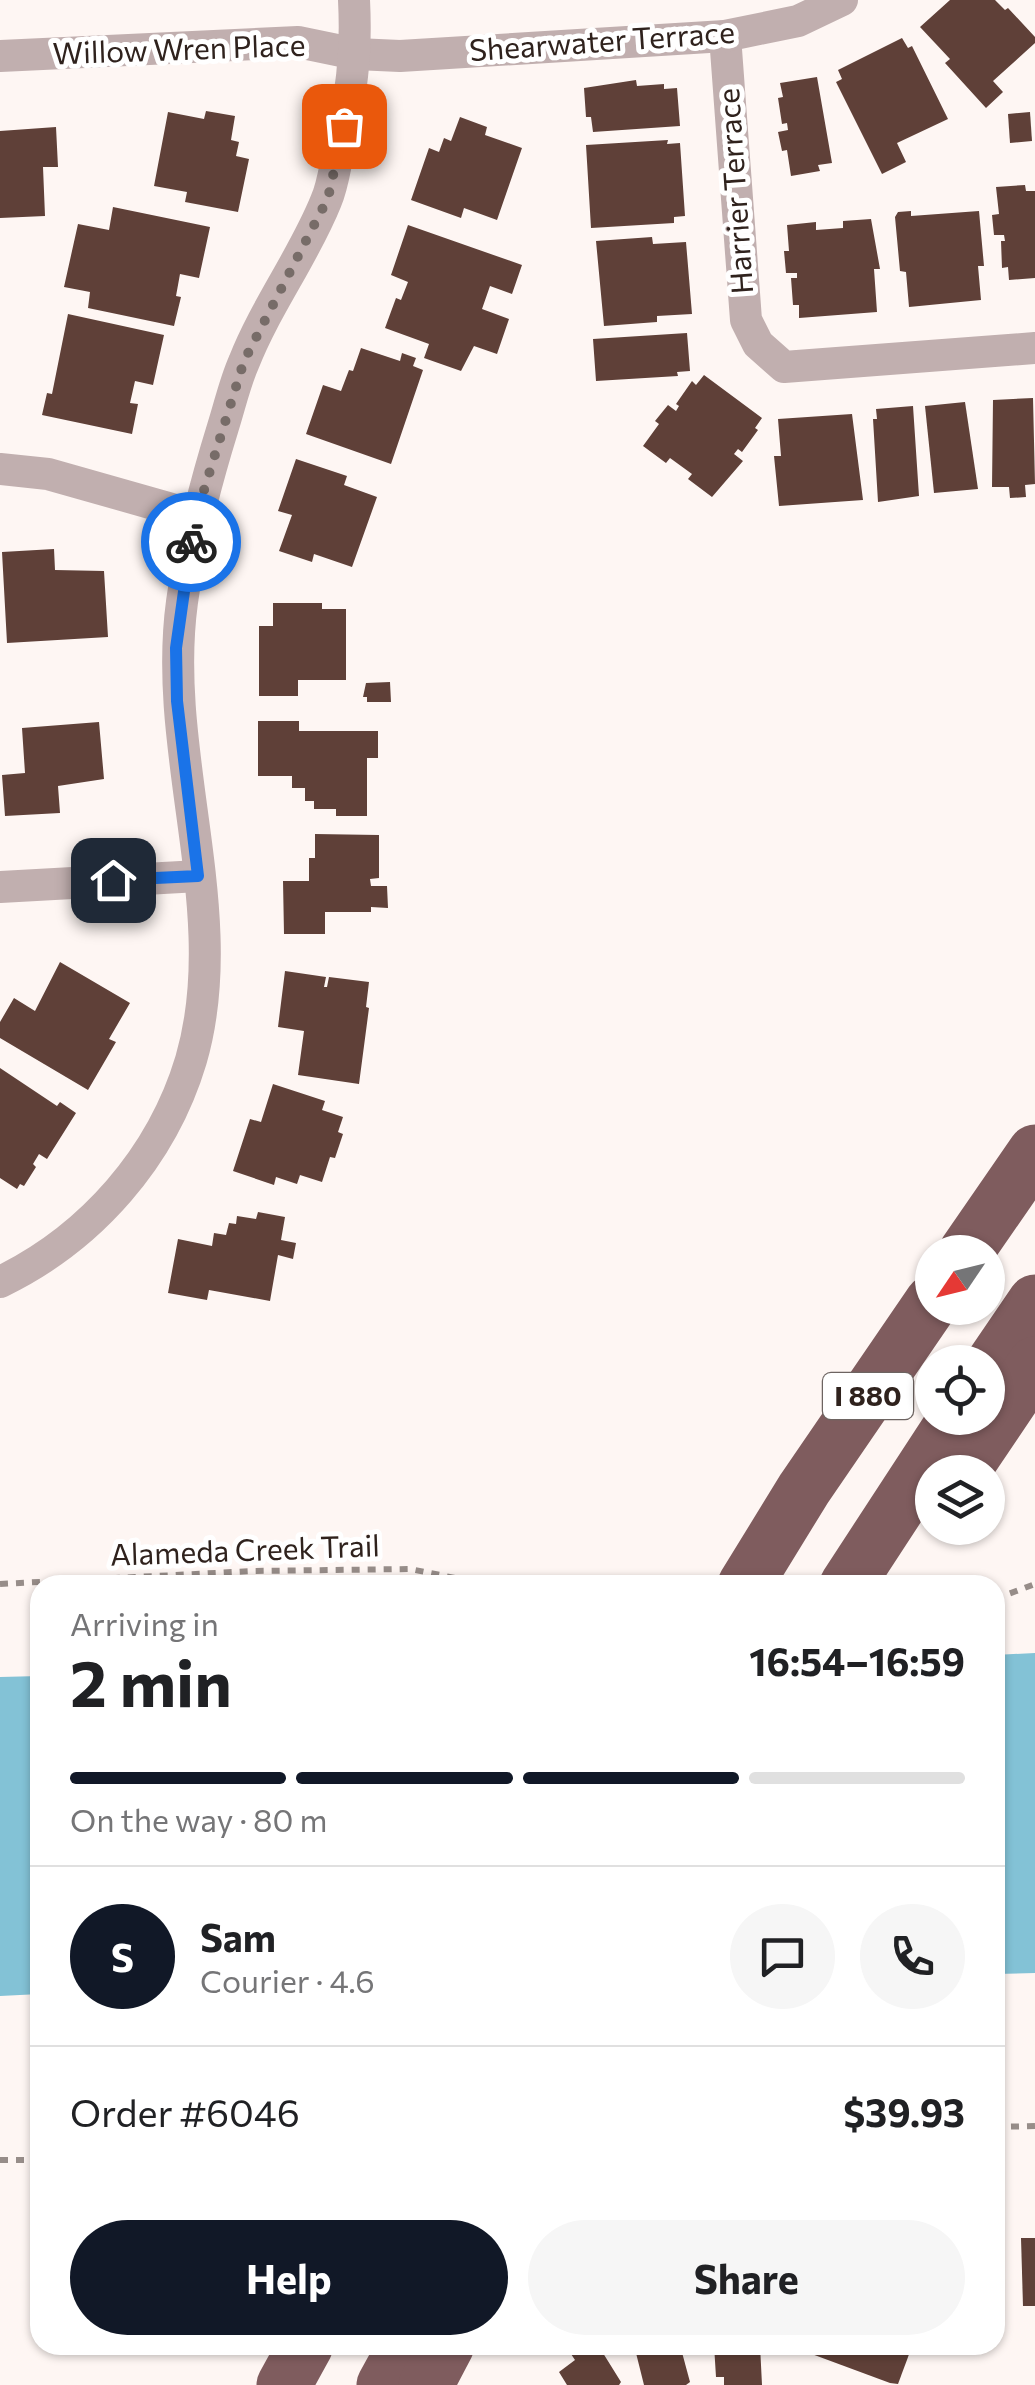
<!DOCTYPE html>
<meta charset="utf-8">
<style>
body{margin:0;font-family:Commissioner,sans-serif;background:#f6f6f6;color:#202124;height:100vh;display:flex;flex-direction:column;font-size:38px;white-space:nowrap}
*{box-sizing:border-box;margin:0}
p{font-size:32px;color:#757577}
.icon{flex:none;width:55px;height:55px;fill:none;stroke:currentColor;stroke-width:2;stroke-linecap:round;stroke-linejoin:round}
.map{position:relative;flex:1;overflow:hidden}
.drawer{position:absolute;left:30px;top:1575px;width:975px;height:780px;display:flex;flex-direction:column;background:#fff;border-radius:30px;box-shadow:0 2px 8px #0004}
.drawer>*{flex:none}
.needle{width:65px;rotate:235deg}
.buttons{position:absolute;left:915px;top:1235px;display:grid;gap:20px}
.buttons a{display:grid;place-items:center;width:90px;height:90px;border-radius:50%;background:#fff;box-shadow:0 2px 8px #0004;font-size:50px}
.pin{position:absolute;display:grid;place-items:center;width:85px;height:85px;color:#fff;margin:-42px;border-radius:20px;box-shadow:0 5px 15px #0006}
.courier{position:absolute;display:grid;place-items:center;width:100px;height:100px;margin:-50px;border:8px solid #1a73e8;border-radius:50%;background:#fff;color:#222;box-shadow:0 2px 12px #0007}
.headline em{font-style:normal;font-weight:700}
.headline div{display:flex;flex-direction:column-reverse}
.headline{display:flex;align-items:center;justify-content:space-between;height:170px;padding:0 40px}
h1{font-size:65px;font-weight:700;line-height:75px}
.bar{display:grid;grid-template-columns:repeat(4,1fr);gap:15px 10px;align-content:center;height:120px;padding:0 40px}
.bar i{height:12px;border-radius:8px;background:#e0e0e0}
.bar .current{background:#111827}
.bar p{grid-column:span 4}
.line{display:flex;align-items:center;gap:25px;padding:0 40px;border-top:2px solid #e0e0e0}
.line div{flex:1}
.round{display:grid;place-items:center;flex:none;width:105px;height:105px;border-radius:52px;background:#f6f6f6}
.primary-button{display:flex;gap:20px;margin-top:auto;padding:20px 40px}
.primary-button a{flex:1;height:115px;border-radius:60px;background:#111827;color:#fff;font-size:40px;font-weight:700;line-height:115px;text-align:center}
.primary-button a+a{background:#f6f6f6;color:#202124}
.map>svg:first-child{display:block}
</style>
<div class="map">
<svg width="1035" height="2385" viewBox="0 0 1035 2385">
<rect width="100%" height="100%" fill="#fef6f3"/>
<g fill="#83c2d6">
<path d="M 1035,1653 L 1035,1973 L 995,1974 L 995,1655 Z"/>
<path d="M 40,1676 L 40,1994 L 0,1996 L 0,1677 Z"/>
</g>
<g fill="#5f4038">
<path d="M 950,0 L 995,0 L 1005,10 L 1008,8 L 1035,37 L 1035,43 L 993,81 L 1003,92 L 986,108 L 945,63 L 950,59 L 920,27 Z"/>
<path d="M 902,38 L 908,48 L 912,46 L 948,119 L 897,143 L 906,162 L 882,174 L 836,82 L 842,79 L 838,70 Z"/>
<path d="M 817,77 L 832,163 L 818,165 L 820,171 L 791,176 L 787,150 L 782,151 L 778,132 L 788,130 L 787,123 L 782,124 L 778,98 L 783,97 L 780,83 Z"/>
<path d="M 636,80 L 637,86 L 664,84 L 664,89 L 677,88 L 680,126 L 593,132 L 591,117 L 586,117 L 584,88 Z"/>
<path d="M 206,111 L 235,116 L 231,140 L 239,142 L 236,156 L 249,159 L 238,212 L 185,202 L 187,192 L 154,186 L 168,112 L 204,119 Z"/>
<path d="M 1030,112 L 1032,141 L 1010,143 L 1008,114 Z"/>
<path d="M 460,117 L 487,127 L 485,135 L 522,148 L 497,220 L 464,208 L 461,218 L 411,200 L 429,148 L 439,152 L 444,138 L 451,141 Z"/>
<path d="M 56,127 L 58,167 L 43,167 L 45,216 L 0,218 L 0,131 Z"/>
<path d="M 668,140 L 667,144 L 680,143 L 685,216 L 674,217 L 674,223 L 591,228 L 586,145 Z"/>
<path d="M 1025,185 L 1026,191 L 1035,191 L 1035,278 L 1009,280 L 1008,267 L 1002,268 L 1001,241 L 1005,241 L 1004,235 L 994,235 L 992,215 L 999,214 L 996,187 Z"/>
<path d="M 113,207 L 210,227 L 199,278 L 180,274 L 176,296 L 181,297 L 174,326 L 88,308 L 90,292 L 64,287 L 78,224 L 109,230 Z"/>
<path d="M 911,211 L 911,216 L 979,211 L 984,266 L 978,266 L 981,300 L 909,307 L 906,272 L 900,271 L 895,217 L 898,212 Z"/>
<path d="M 871,219 L 880,269 L 874,269 L 877,312 L 799,318 L 799,305 L 793,305 L 791,278 L 797,278 L 797,273 L 786,273 L 784,251 L 789,251 L 787,225 L 816,222 L 816,230 L 843,228 L 843,221 Z"/>
<path d="M 408,225 L 522,265 L 512,294 L 490,286 L 482,309 L 509,319 L 497,354 L 474,346 L 461,371 L 424,358 L 429,344 L 385,328 L 396,298 L 401,300 L 408,282 L 391,275 Z"/>
<path d="M 652,237 L 653,244 L 686,242 L 692,314 L 657,316 L 657,322 L 604,326 L 596,241 Z"/>
<path d="M 68,314 L 164,335 L 153,385 L 135,381 L 130,403 L 138,404 L 132,434 L 42,415 L 47,393 L 52,394 Z"/>
<path d="M 687,333 L 690,371 L 677,372 L 678,376 L 596,381 L 593,339 Z"/>
<path d="M 361,348 L 400,361 L 402,353 L 416,358 L 413,366 L 423,370 L 391,464 L 306,434 L 323,385 L 341,391 L 349,370 L 353,371 Z"/>
<path d="M 704,375 L 762,418 L 755,428 L 758,430 L 742,452 L 738,449 L 734,454 L 743,461 L 712,497 L 688,479 L 692,474 L 670,458 L 666,463 L 643,446 L 659,424 L 655,421 L 668,405 L 676,411 L 679,406 L 676,404 L 692,381 L 696,385 Z"/>
<path d="M 1033,398 L 1035,484 L 1025,485 L 1026,497 L 1010,498 L 1009,487 L 992,487 L 993,400 Z"/>
<path d="M 965,402 L 978,489 L 934,493 L 925,406 Z"/>
<path d="M 913,406 L 919,496 L 878,502 L 873,419 L 877,419 L 876,409 Z"/>
<path d="M 852,414 L 863,500 L 779,506 L 774,456 L 781,456 L 778,419 Z"/>
<path d="M 296,459 L 347,476 L 344,485 L 377,497 L 352,567 L 314,554 L 312,562 L 279,551 L 292,515 L 278,511 Z"/>
<path d="M 54,549 L 55,570 L 104,571 L 108,637 L 7,643 L 2,552 Z"/>
<path d="M 273,603 L 322,603 L 322,609 L 346,609 L 346,680 L 298,680 L 298,696 L 259,696 L 259,626 L 273,626 Z"/>
<path d="M 390,682 L 391,702 L 367,702 L 367,697 L 363,697 L 366,683 Z"/>
<path d="M 258,721 L 299,721 L 299,731 L 378,731 L 378,758 L 367,758 L 367,816 L 336,816 L 336,809 L 314,809 L 314,801 L 305,801 L 305,788 L 292,788 L 292,776 L 258,776 Z"/>
<path d="M 99,722 L 104,779 L 58,786 L 60,813 L 5,816 L 2,775 L 25,773 L 22,728 Z"/>
<path d="M 315,834 L 379,835 L 379,878 L 370,879 L 371,886 L 387,886 L 388,908 L 371,907 L 371,912 L 325,912 L 325,934 L 284,934 L 283,881 L 309,881 L 309,858 L 315,858 Z"/>
<path d="M 60,962 L 130,1003 L 109,1039 L 116,1042 L 88,1090 L 0,1038 L 0,1022 L 14,998 L 35,1011 Z"/>
<path d="M 285,971 L 326,977 L 324,987 L 327,987 L 329,977 L 369,982 L 366,1007 L 369,1008 L 359,1084 L 298,1075 L 304,1031 L 278,1027 Z"/>
<path d="M 0,1068 L 57,1106 L 60,1102 L 76,1113 L 47,1159 L 39,1154 L 33,1164 L 36,1167 L 24,1186 L 20,1184 L 17,1189 L 0,1178 Z"/>
<path d="M 273,1084 L 325,1101 L 322,1110 L 343,1117 L 338,1132 L 343,1134 L 335,1158 L 330,1157 L 322,1182 L 300,1175 L 297,1184 L 276,1177 L 274,1185 L 233,1171 L 250,1119 L 261,1122 Z"/>
<path d="M 258,1212 L 285,1217 L 281,1240 L 296,1243 L 293,1259 L 278,1255 L 270,1301 L 209,1290 L 207,1300 L 168,1293 L 178,1239 L 212,1246 L 214,1233 L 226,1235 L 229,1223 L 236,1224 L 237,1216 L 256,1219 Z"/>
<path d="M 1021,2238 L 1035,2238 L 1035,2306 L 1023,2306 Z"/>
<path d="M 573,2345 L 598,2345 L 621,2382 L 619,2385 L 567,2385 L 559,2372 L 575,2360 L 567,2348 Z"/>
<path d="M 634,2345 L 680,2345 L 690,2382 L 686,2385 L 644,2385 Z"/>
<path d="M 714,2345 L 760,2345 L 762,2385 L 724,2385 L 724,2377 L 716,2377 Z"/>
<path d="M 812,2345 L 902,2345 L 911,2349 L 898,2384 L 890,2383 L 809,2353 Z"/>
</g>
<g fill="none" stroke-linecap="round" stroke-linejoin="round">
<g stroke="#978d89" stroke-width="6" stroke-dasharray="8 8" stroke-linecap="butt">
<path d="M 0,1584 L 253,1571 L 410,1569 L 490,1585"/>
<path d="M 995,1599 L 1035,1584"/>
<path d="M 995,2127 L 1035,2126"/>
<path d="M 0,2160 L 40,2160"/>
</g>
<g stroke="#c1afaf" stroke-width="32">
<path d="M 725,36 L 746,320 L 758,344 L 784,367 L 1035,348"/>
<path d="M 0,56 L 298,42 L 356,54 L 400,56 L 725,36 L 798,21 L 842,0"/>
<path d="M 0,469 L 48,474 L 196,516"/>
<path d="M 0,887 L 199,876"/>
<path d="M 0,1282 C 91,1238 162,1157 191,1060 C 234,913 161,755 182,602 C 190,542 205,485 223,427 C 230,405 235,382 244,362 C 266,306 304,256 326,201 C 333,185 335,166 339,149 C 351,93 357,58 354,0"/>
</g>
<g stroke="#7f5c5e" stroke-width="55">
<path d="M 966,1252 L 1035,1152"/>
<path d="M 988,1371 L 1035,1302"/>
<path d="M 962,1472 L 1035,1364"/>
<path d="M 745,1585 L 804,1489 L 932,1302"/>
<path d="M 847,1585 L 956,1418"/>
<path d="M 284,2385 L 306,2345"/>
<path d="M 384,2385 L 406,2345"/>
<path d="M 426,2385 L 447,2345"/>
</g>
</g>
<g fill="none" stroke-linecap="round" stroke-linejoin="round">
<path stroke="#776c68" stroke-width="10" stroke-dasharray="0 18" d="M 191,542 L 196,516 L 244,361 L 328,198 L 344,126"/>
<path stroke="#1a73e8" stroke-width="12" d="M 113,880 L 198,876 L 177,701 L 176,648 L 191,542"/>
</g>
<g text-anchor="middle" stroke-width="10" stroke-linejoin="round" paint-order="stroke">
<rect fill="#fff" stroke="#6d6461" stroke-width="2.5" x="823" y="1373" width="90" height="46" rx="8"/>
<g font-size="28" font-weight="bold" fill="#2f221d">
<text x="868" y="1406">I 880</text>
</g>
<g font-size="30" fill="#2f221d" stroke="#fff">
<text transform="translate(602 42) rotate(-4)" y="10">Shearwater Terrace</text>
<text transform="translate(179 50) rotate(-2)" y="10">Willow Wren Place</text>
<text transform="translate(736 191) rotate(-94)" y="10">Harrier Terrace</text>
<text transform="translate(245 1551) rotate(-2)" y="10">Alameda Creek Trail</text>
</g>
</g>
</svg>
<div class="buttons">
<a><svg class="needle" viewBox="-14 -14 28 28"><path d="M0-13l5 13h-10z" fill="#e53935"/><path d="M0 13l5-13h-10z" fill="#757577"/></svg></a>
<a><svg class="icon" aria-label="locate" viewBox="0 0 24 24"><circle cx="12" cy="12" r="6"/><path d="M12 2v4M12 18v4M2 12h4M18 12h4"/></svg></a>
<a><svg class="icon" aria-label="layers" viewBox="0 0 24 24"><path d="M12 4l9 5-9 5-9-5zM3 14l9 5 9-5"/></svg></a>
</div>
<div class="pin" style="left:344px;top:126px;background:#ea580c"><svg class="icon" aria-label="bag" viewBox="0 0 24 24"><path d="M5 8h14l-1 12H6zM9 8a3 3 0 0 1 6 0"/></svg></div>
<div class="pin" style="left:113px;top:880px;background:#1f2937"><svg class="icon" aria-label="home" viewBox="0 0 24 24"><path d="M3 11l9-7 9 7M6 9v11h12V9"/></svg></div>
<div class="courier" style="left:191px;top:542px"><svg class="icon" aria-label="bike" viewBox="0 0 24 24"><circle cx="6" cy="16" r="4"/><circle cx="18" cy="16" r="4"/><path d="M6 16l4-8h5l3 8M10 8l3 8H6M13 5h3"/></svg></div>
<section class="drawer">
<div class="headline"><div><h1>2 min</h1><p>Arriving in</p></div><em>16:54–16:59</em></div>
<div class="bar"><i class="current"></i><i class="current"></i><i class="current"></i><i></i><p>On the way · 80 m</p></div>
<div class="line" style="height:180px"><b class="round" style="background:#111827;color:#fff">S</b><div><b>Sam</b><p>Courier · 4.6</p></div><a class="round"><svg class="icon" aria-label="chat" viewBox="0 0 24 24"><path d="M4 5h16v11H9l-5 4z"/></svg></a><a class="round"><svg class="icon" aria-label="phone" viewBox="0 0 24 24"><path d="M5 4h4l2 5-3 2q2 4 5 5l2-3 5 2v4C11 20 4 13 5 4z"/></svg></a></div>
<div class="line" style="height:130px"><div>Order #6046</div><b>$39.93</b></div>
<div class="primary-button"><a>Help</a><a>Share</a></div>
</section>
</div>
